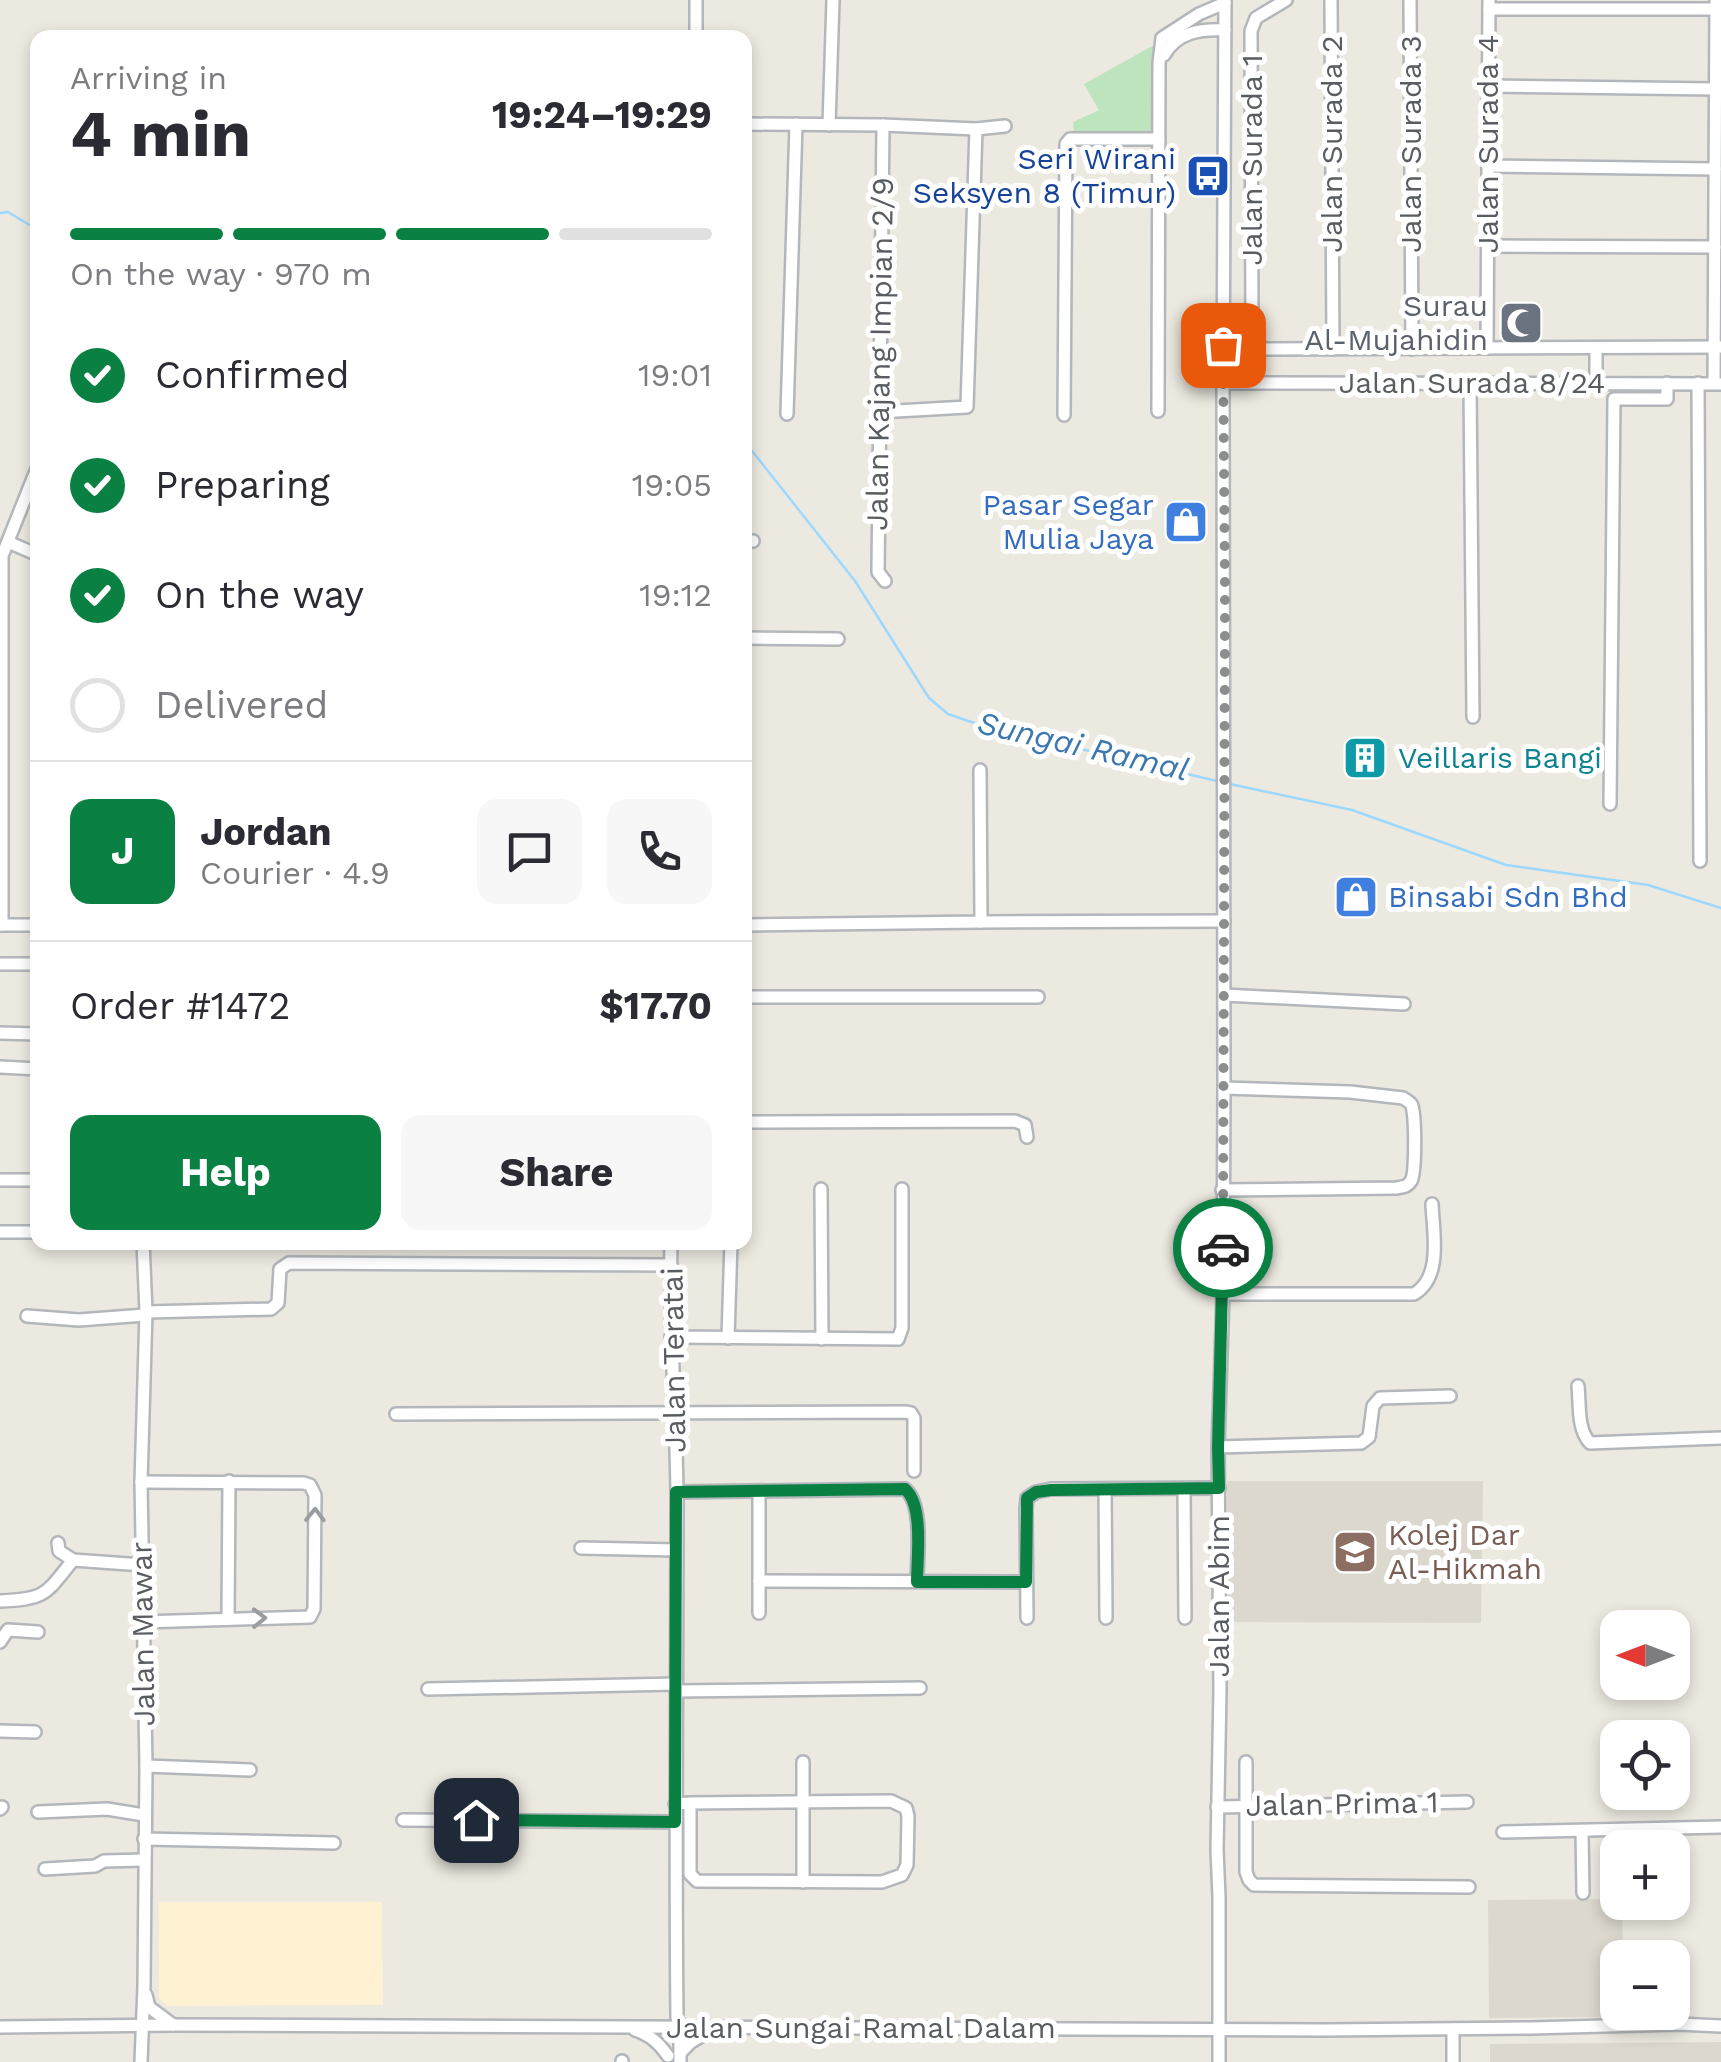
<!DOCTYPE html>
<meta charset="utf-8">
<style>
body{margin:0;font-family:"Work Sans",sans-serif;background:#f7f7f7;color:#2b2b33;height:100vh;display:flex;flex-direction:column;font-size:38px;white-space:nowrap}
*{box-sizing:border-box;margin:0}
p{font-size:32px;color:#7c7c81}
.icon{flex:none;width:55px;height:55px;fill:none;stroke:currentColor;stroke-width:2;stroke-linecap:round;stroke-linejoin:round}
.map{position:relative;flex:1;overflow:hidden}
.sheet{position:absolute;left:30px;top:30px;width:722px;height:1220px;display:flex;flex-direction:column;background:#fff;border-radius:20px;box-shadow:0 5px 15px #0003}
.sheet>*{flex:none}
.needle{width:65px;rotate:270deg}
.tools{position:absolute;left:1600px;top:1610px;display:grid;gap:20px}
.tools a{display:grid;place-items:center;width:90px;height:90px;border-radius:20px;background:#fff;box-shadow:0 5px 15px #0003;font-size:50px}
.pin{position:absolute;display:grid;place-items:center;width:85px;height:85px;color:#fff;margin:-42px;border-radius:20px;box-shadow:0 5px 15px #0006}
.courier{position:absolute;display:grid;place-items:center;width:100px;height:100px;margin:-50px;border:8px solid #0b8043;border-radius:50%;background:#fff;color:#222;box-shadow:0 2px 12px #0007}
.summary em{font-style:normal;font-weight:700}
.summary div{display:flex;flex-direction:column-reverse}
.summary{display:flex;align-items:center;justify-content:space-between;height:170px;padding:0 40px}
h1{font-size:65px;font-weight:700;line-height:75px}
.bar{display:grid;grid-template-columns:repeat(4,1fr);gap:15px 10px;align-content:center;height:120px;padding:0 40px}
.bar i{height:12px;border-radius:8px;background:#e1e1e2}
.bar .current{background:#0b8043}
.bar p{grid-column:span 4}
.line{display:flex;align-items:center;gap:25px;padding:0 40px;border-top:2px solid #e1e1e2}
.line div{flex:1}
.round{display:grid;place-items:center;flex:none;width:105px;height:105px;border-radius:20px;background:#f7f7f7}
ol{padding:0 40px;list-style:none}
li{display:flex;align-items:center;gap:30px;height:110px}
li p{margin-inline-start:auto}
li .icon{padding:10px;border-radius:50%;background:#0b8043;color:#fff;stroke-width:4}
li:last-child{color:#7c7c81}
li i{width:55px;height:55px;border:5px solid #e1e1e2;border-radius:50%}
.button{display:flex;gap:20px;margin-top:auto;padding:20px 40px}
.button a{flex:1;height:115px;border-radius:20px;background:#0b8043;color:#fff;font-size:40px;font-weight:700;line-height:115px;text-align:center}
.button a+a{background:#f7f7f7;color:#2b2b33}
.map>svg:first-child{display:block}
</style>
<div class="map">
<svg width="1721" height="2062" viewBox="0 0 1721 2062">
<rect width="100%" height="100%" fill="#ece9e0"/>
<path fill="#fef2d3" d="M 159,1902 L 382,1902 L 383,2005 L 167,2006 L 159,1998 Z"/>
<g fill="#dcd8ce">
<path d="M 1227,1481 L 1483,1481 L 1481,1623 L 1228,1622 Z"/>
<path d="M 1617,1899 L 1618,1902 L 1622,1903 L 1623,1957 L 1618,1958 L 1618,2012 L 1623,2013 L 1624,2017 L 1489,2018 L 1488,1900 Z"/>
<path d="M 1721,2042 L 1721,2062 L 1490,2062 L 1490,2044 Z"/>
</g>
<path fill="#bde4bc" d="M 1154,45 L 1151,131 L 1074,134 L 1073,122 L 1099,110 L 1084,84 Z"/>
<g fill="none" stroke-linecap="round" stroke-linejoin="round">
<g stroke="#9dd8ff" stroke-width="2.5">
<path d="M 0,213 L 8,212 L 38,230"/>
<path d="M 745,442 L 855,581 L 929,698 L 948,714 L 983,726 L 1217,781"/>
<path d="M 1230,784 L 1352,810 L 1506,865 L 1648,885 L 1721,908"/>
</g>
<defs>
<g id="minor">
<path d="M 696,0 L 696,38"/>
<path d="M 1286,0 L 1256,18 L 1251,31 L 1252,330 L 1255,344 L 1265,349 L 1721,347"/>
<path d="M 1331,0 L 1333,349"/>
<path d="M 1410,0 L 1412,349"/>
<path d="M 1489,9 L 1716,9"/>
<path d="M 1164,55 C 1177,32 1200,29 1225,30"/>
<path d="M 1488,86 L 1715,89"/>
<path d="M 745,124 L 883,125 L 976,129 L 1005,126"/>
<path d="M 829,125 L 833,0"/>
<path d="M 883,125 L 878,572 L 885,581"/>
<path d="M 1488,166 L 1715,169"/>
<path d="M 1488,246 L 1715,247"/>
<path d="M 1487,348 L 1489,0"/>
<path d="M 1223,383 L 1721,384"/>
<path d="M 1470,383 L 1473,717"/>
<path d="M 1596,383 L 1596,348"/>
<path d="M 1698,383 L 1700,861"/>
<path d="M 1714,383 L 1716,0"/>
<path d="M 1158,411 L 1159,63 L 1162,38 L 1199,14 L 1225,3"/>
<path d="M 879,412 L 967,407 L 976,129"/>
<path d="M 787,414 L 796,124"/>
<path d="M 1064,415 L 1066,144 L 1070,139 L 1159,139"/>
<path d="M 745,541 L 753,541"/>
<path d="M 8,542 L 38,555"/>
<path d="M 745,638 L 838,639"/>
<path d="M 1610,804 L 1614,399 L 1667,399 L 1667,383"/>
<path d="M 981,922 L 1224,921"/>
<path d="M 0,925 L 38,925"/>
<path d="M 2,925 L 2,556 L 38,466"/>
<path d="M 745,925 L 981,922 L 980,770"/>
<path d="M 0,964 L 38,964"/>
<path d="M 1224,995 L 1404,1004"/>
<path d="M 745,997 L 1038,997"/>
<path d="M 0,1033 L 38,1034"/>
<path d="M 0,1067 L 38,1069"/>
<path d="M 745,1122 L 1015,1121 L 1025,1125 L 1027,1137"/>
<path d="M 0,1180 L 38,1180"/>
<path d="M 821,1189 L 822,1339"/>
<path d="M 1222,1190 L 1396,1188 C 1403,1187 1407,1187 1411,1181 C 1416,1173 1415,1122 1413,1111 C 1412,1102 1410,1103 1403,1098 L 1350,1092 L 1224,1088"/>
<path d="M 0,1232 L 38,1232"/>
<path d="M 671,1242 C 669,1326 676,1409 677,1493 C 677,1668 675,1843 677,2018 L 680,2027 L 680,2062"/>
<path d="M 1223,1294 L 1414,1294 C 1443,1277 1433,1232 1432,1204"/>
<path d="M 146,1312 L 271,1309 L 278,1303 L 280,1269 L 289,1263 L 671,1265"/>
<path d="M 27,1316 L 79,1320 L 145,1315"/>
<path d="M 671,1337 L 898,1339 L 902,1328 L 902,1189"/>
<path d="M 728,1338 L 731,1242"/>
<path d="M 1578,1386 C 1580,1405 1577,1429 1590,1443 L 1721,1438"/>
<path d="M 396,1414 L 905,1412 L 911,1413 L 914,1418 L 914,1471"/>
<path d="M 1218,1447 L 1361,1443 L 1369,1437 L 1373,1406 L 1380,1398 L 1450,1396"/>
<path d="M 141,1482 L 304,1483 L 310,1485 L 315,1495 L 314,1609 L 310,1617 L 142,1622"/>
<path d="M 1105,1489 L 1106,1618"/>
<path d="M 1184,1489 L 1185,1618"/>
<path d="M 677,1492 L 905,1489 C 924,1504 917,1558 917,1581"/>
<path d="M 759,1493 L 759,1613"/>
<path d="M 58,1543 L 59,1551 L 73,1560 L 142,1565"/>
<path d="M 581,1548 L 676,1550"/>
<path d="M 759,1581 L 1026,1582"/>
<path d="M 0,1601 C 46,1599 45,1595 73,1560"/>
<path d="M 1027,1618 L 1026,1509 L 1027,1498 L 1036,1492 L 1051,1489 L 1219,1488"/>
<path d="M 228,1619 L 229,1481"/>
<path d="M 0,1642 L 8,1630 L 38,1632"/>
<path d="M 428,1689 L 676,1684"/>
<path d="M 676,1691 L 920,1688"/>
<path d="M 0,1731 L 35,1732"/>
<path d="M 803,1762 L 803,1882"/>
<path d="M 1246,1762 L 1246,1872 L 1249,1880 L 1254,1885 L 1469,1887"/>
<path d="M 146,1766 L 250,1770"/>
<path d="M 675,1804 L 690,1803 L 891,1801 L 906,1808 L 908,1816 L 907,1865 L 902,1875 L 882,1882 L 697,1881 L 690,1874 L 690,1803"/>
<path d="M 1217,1807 L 1467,1802"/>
<path d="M 0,1809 L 2,1807"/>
<path d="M 38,1812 L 107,1809 L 144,1815"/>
<path d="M 403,1820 L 675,1822"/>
<path d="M 1582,1831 L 1583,1893"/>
<path d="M 1503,1832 L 1721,1827"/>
<path d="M 144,1839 L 334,1843"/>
<path d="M 45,1869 L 95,1866 L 104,1861 L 144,1860"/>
<path d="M 146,1995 L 149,2007 L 173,2025"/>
<path d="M 0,2027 L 173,2025 L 1326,2030 L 1531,2028 L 1678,2024 L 1721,2026"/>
<path d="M 1453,2029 L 1453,2062"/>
<path d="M 635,2030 C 650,2035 659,2043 668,2056"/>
<path d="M 680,2053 L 691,2042 L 713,2029"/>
<path d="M 622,2061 L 622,2062"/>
<path d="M 141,2062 L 144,1986 L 146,1766 L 141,1482 L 146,1312 L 143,1242"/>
<path d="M 1219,2062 L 1219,1897 L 1217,1850 L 1220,1690 L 1218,1447 L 1223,1294 L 1224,1088 L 1223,383 L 1225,0"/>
</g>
</defs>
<use href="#minor" stroke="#b3b7bb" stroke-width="16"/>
<use href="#minor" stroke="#fff" stroke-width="11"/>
</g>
<defs><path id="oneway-chevron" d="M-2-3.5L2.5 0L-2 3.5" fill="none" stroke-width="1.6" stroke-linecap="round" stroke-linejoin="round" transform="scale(2.5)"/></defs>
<g stroke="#9b9ea0">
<use href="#oneway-chevron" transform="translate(315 1515) rotate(-89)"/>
<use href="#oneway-chevron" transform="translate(259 1618) rotate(-1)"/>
</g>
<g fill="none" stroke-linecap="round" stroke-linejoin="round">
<path stroke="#8c8e8d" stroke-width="10" stroke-dasharray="0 18" d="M 1223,1248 L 1225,592 L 1223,345"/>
<path stroke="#0b8043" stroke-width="12" d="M 476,1820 L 675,1822 L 676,1492 L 905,1489 C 924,1505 917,1558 917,1582 L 1026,1582 L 1027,1498 L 1036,1492 L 1051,1490 L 1219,1488 L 1218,1448 L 1223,1248"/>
</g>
<defs>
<symbol id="bus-square" viewBox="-11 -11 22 22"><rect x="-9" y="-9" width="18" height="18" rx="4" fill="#1a4fb4" stroke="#fff"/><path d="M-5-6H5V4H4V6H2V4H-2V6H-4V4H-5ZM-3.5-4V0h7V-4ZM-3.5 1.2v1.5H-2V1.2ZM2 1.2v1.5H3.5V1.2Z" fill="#fff"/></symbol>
<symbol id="mosque-square" viewBox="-11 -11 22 22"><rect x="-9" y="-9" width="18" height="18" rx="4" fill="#6b7280" stroke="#fff"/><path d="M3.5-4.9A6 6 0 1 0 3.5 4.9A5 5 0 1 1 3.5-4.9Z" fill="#fff"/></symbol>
<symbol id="shop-square" viewBox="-11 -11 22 22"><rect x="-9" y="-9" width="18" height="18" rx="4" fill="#3f7fe0" stroke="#fff"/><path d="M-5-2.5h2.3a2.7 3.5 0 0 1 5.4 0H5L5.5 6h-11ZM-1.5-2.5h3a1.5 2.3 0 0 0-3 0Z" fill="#fff"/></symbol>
<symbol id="building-square" viewBox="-11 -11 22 22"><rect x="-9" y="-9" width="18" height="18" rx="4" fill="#0f9aa8" stroke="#fff"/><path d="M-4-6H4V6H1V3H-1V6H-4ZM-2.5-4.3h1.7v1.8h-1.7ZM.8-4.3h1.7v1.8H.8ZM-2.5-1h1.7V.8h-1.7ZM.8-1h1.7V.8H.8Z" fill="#fff"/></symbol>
<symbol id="university-square" viewBox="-11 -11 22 22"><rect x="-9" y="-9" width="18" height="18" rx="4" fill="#8d6e63" stroke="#fff"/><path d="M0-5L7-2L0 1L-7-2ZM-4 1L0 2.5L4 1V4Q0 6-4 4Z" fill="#fff"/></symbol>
</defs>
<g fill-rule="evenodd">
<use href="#bus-square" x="1183" y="151" width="50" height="50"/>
<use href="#mosque-square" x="1496" y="298" width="50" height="50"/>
<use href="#shop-square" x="1161" y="497" width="50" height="50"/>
<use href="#building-square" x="1340" y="733" width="50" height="50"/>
<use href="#shop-square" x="1331" y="872" width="50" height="50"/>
<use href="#university-square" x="1330" y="1527" width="50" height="50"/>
</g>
<g text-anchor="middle" stroke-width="10" stroke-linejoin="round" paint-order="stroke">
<g font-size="30" fill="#595d61" stroke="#fff">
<text transform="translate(1332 144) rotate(-90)" y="10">Jalan Surada 2</text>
<text transform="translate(1411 144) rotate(-90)" y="10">Jalan Surada 3</text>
<text transform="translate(1488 144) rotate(-90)" y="10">Jalan Surada 4</text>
<text transform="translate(1252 160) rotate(-90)" y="10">Jalan Surada 1</text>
<text transform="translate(880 354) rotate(-89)" y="10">Jalan Kajang Impian 2/9</text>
<text x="1472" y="393">Jalan Surada 8/24</text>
<text transform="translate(674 1360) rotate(-91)" y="10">Jalan Teratai</text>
<text transform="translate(1219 1596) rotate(-90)" y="10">Jalan Abim</text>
<text transform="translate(143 1634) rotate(-91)" y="10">Jalan Mawar</text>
<text transform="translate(1342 1804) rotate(-1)" y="10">Jalan Prima 1</text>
<text x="861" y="2038">Jalan Sungai Ramal Dalam</text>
</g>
<g font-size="30" fill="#164399" stroke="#fff" text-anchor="end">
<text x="1176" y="169">Seri Wirani<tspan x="1176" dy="34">Seksyen 8 (Timur)</tspan></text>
</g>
<g font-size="30" fill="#5b616d" stroke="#fff" text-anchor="end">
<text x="1488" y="316">Surau<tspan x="1488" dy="34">Al-Mujahidin</tspan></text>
</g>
<g font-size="30" fill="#366cbe" stroke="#fff" text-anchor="end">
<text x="1154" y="515">Pasar Segar<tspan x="1154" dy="34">Mulia Jaya</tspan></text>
<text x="1388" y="907" text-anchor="start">Binsabi Sdn Bhd</text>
</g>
<g font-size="30" fill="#0d838f" stroke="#fff" text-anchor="start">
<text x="1398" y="768">Veillaris Bangi</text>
</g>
<g font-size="30" fill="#785e54" stroke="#fff" text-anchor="start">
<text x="1388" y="1545">Kolej Dar<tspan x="1388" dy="34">Al-Hikmah</tspan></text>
</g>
<g font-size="32" font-style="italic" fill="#3b78b0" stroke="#fff">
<text transform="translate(1083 746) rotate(13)" y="11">Sungai Ramal</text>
</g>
</g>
</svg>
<div class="tools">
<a><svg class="needle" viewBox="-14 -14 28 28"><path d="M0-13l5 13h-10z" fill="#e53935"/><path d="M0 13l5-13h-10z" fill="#7c7c81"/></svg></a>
<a><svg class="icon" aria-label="locate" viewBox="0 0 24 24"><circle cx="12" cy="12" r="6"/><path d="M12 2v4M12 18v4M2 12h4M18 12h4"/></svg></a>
<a>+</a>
<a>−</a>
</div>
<div class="pin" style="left:1223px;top:345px;background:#ea580c"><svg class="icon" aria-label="bag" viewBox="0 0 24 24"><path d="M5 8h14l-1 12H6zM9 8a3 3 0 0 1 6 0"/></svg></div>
<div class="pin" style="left:476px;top:1820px;background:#1f2937"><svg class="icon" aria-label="home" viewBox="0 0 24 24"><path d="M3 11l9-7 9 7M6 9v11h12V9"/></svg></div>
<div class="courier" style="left:1223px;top:1248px"><svg class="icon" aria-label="car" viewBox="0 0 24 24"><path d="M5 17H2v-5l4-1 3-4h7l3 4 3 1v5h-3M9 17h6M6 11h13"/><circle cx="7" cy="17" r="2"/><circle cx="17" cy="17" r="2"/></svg></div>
<section class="sheet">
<div class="summary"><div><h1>4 min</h1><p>Arriving in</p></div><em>19:24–19:29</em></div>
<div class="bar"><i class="current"></i><i class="current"></i><i class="current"></i><i></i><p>On the way · 970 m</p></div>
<ol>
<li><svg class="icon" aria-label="check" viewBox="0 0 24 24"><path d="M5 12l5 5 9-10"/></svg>Confirmed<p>19:01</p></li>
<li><svg class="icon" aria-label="check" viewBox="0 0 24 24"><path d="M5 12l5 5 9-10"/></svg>Preparing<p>19:05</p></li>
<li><svg class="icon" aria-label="check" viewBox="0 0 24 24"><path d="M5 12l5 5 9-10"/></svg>On the way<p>19:12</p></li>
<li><i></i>Delivered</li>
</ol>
<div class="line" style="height:180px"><b class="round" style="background:#0b8043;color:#fff">J</b><div><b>Jordan</b><p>Courier · 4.9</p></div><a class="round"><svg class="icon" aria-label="chat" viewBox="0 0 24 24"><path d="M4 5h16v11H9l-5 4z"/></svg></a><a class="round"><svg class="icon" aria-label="phone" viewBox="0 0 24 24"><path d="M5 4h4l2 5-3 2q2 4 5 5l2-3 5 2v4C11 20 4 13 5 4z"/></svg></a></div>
<div class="line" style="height:130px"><div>Order #1472</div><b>$17.70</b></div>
<div class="button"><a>Help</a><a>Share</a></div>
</section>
</div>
